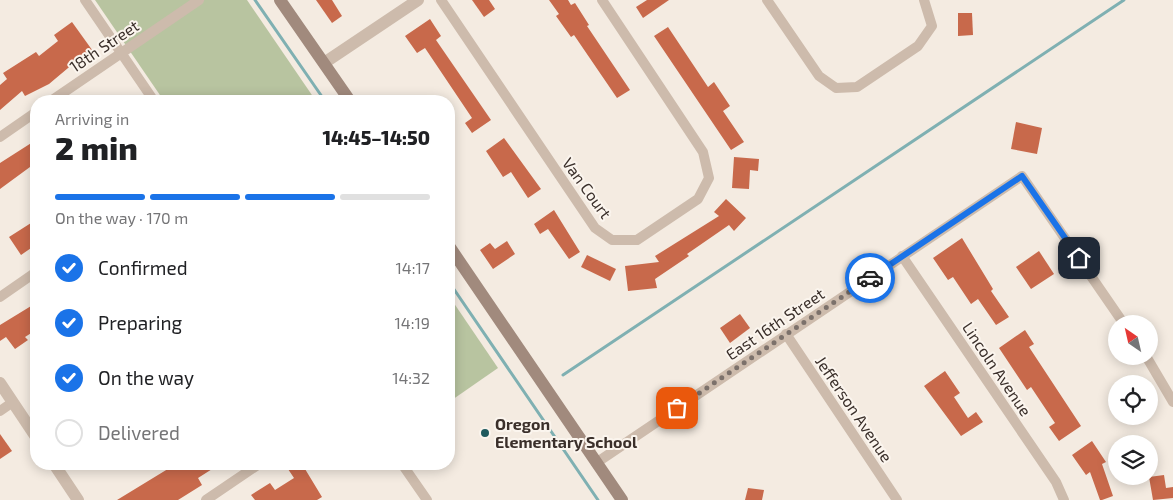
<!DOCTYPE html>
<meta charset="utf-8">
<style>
body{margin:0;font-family:"Exo 2",sans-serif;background:#f6f6f6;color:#202124;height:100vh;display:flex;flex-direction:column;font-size:19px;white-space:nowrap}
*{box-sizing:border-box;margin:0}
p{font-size:16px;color:#757577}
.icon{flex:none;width:28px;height:28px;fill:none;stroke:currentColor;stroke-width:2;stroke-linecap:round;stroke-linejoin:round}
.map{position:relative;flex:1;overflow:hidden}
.drawer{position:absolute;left:30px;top:95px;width:425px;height:375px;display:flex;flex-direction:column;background:#fff;border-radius:20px;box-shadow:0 2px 12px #0003}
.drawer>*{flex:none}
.needle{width:32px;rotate:326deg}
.controls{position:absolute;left:1108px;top:315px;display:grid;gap:10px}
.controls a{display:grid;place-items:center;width:50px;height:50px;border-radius:50%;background:#fff;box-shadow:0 2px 12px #0003;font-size:25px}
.pin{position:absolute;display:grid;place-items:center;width:42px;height:42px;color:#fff;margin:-21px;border-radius:10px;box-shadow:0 2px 8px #0006}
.courier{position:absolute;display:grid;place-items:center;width:50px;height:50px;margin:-25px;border:4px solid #1a73e8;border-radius:50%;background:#fff;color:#222;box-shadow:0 1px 6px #0007}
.headline em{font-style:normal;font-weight:800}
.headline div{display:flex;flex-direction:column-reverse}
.headline{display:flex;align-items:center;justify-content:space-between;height:85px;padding:0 25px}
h1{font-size:32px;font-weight:800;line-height:38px}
.bar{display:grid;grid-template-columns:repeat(4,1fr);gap:8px 5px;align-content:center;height:60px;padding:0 25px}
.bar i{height:6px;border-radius:4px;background:#e0e0e0}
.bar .active{background:#1a73e8}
.bar p{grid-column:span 4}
ol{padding:0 25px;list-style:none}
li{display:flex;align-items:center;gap:15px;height:55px}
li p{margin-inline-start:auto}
li .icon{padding:5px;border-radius:50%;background:#1a73e8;color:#fff;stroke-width:4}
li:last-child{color:#757577}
li i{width:28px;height:28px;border:2px solid #e0e0e0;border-radius:50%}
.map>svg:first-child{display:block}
</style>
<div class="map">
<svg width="1173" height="500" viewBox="0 0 1173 500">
<rect width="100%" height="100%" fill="#f4ebe1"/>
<g fill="#b8c4a0">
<path d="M 95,0 L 247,0 L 316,101 L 164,101 Z"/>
<path d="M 449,296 L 498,368 L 449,402 Z"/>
</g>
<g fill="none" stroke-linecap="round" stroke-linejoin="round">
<g stroke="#7fb0b2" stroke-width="3">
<path d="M 255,0 L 325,101"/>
<path d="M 449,282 L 598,500"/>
<path d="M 563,375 L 1124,0"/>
</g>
</g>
<g fill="#c8694b">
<path d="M 316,0 L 332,0 L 342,16 L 332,23 Z"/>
<path d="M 472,0 L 489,0 L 495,9 L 484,17 Z"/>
<path d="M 549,0 L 568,0 L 571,5 L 575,3 L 589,25 L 587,26 L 630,90 L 617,98 L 574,35 L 571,37 L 556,16 L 559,14 Z"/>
<path d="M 647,0 L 669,0 L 643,18 L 636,7 Z"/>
<path d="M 958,13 L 972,13 L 973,35 L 958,36 Z"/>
<path d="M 430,19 L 441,36 L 436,40 L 491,120 L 472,133 L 465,123 L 472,118 L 425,48 L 417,53 L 405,36 Z"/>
<path d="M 72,22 L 95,54 L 77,67 L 74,63 L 49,84 L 25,96 L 22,91 L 0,110 L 0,85 L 7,79 L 3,73 L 36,52 L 39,56 L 58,41 L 54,35 Z"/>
<path d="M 668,27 L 708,87 L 714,82 L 730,106 L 723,111 L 744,142 L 731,150 L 654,36 Z"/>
<path d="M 1016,122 L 1042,128 L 1037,154 L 1011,149 Z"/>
<path d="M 504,138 L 541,189 L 528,198 L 511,172 L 503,177 L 486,151 Z"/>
<path d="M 36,140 L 36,175 L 30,167 L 0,189 L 0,163 Z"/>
<path d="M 734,157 L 759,159 L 758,171 L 750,170 L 749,189 L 732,188 Z"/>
<path d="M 726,199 L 746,218 L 734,231 L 729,225 L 687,254 L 689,256 L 655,279 L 657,288 L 628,291 L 625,266 L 659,262 L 655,256 L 719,216 L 714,212 Z"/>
<path d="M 554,210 L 580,252 L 569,259 L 548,229 L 540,234 L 534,224 Z"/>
<path d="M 31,223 L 36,230 L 36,240 L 32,242 L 34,246 L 21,255 L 9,237 Z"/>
<path d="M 962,238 L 993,289 L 991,291 L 1009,317 L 996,325 L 978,299 L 971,304 L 953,277 L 948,280 L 933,258 Z"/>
<path d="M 507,241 L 515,254 L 493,269 L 480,250 L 490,243 L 495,249 Z"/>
<path d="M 1039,251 L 1054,274 L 1031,289 L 1016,267 Z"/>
<path d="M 587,255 L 616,269 L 610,281 L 581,267 Z"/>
<path d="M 36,303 L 36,330 L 25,337 L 28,340 L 15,349 L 6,337 L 0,341 L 0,325 Z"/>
<path d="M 740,314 L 750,328 L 730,343 L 720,328 Z"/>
<path d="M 1025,330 L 1034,344 L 1029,347 L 1081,426 L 1059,441 L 1049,427 L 1055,423 L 1031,387 L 1027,390 L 999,348 Z"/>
<path d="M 945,371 L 960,393 L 954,397 L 968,418 L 976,412 L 983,422 L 961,436 L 924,386 Z"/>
<path d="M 0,434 L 12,451 L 0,459 Z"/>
<path d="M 1092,441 L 1106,462 L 1102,464 L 1113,496 L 1102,500 L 1100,500 L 1090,472 L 1086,475 L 1072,455 Z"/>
<path d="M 176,464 L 220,464 L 198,478 L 202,485 L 178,500 L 117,500 Z"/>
<path d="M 298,464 L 302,464 L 322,497 L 317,500 L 255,500 L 251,495 L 270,483 L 275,490 L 294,478 L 288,469 Z"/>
<path d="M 1164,475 L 1166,488 L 1173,487 L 1173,498 L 1153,500 L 1149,477 Z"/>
<path d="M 748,488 L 764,490 L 762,500 L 745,500 Z"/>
</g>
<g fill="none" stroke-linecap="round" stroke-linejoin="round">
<g stroke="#cdbbac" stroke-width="10">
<path d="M 85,0 L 154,101"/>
<path d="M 441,0 L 595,228 L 612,240 L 637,240 L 698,199 L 709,178 L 703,152 L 602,0"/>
<path d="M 767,0 L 819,76 L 836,88 L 857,87 L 918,46 L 932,26 L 924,0"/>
<path d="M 51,101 L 199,0"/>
<path d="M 0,137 L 36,112"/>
<path d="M 902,256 L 1056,482 L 1064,500"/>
<path d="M 0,297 L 36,272"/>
<path d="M 786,334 L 897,500"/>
<path d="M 1146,356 L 1173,402"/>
<path d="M 0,411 L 13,402"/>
<path d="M 596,463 L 1022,176 L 1124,324"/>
<path d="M 402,464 L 427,500"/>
<path d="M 206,500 L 259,464"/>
</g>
<g stroke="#cdbbac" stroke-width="12">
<path d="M 324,63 L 418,0"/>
<path d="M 0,383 L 36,437"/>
<path d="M 54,464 L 78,500"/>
</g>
<g stroke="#a18a7d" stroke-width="12">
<path d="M 280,0 L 350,101"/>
<path d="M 449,246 L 622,500"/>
</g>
</g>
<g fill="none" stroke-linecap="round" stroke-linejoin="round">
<path stroke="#7c716b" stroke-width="5" stroke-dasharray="0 9" d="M 677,408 L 870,278"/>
<path stroke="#1a73e8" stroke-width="6" d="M 870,278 L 1022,176 L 1079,258"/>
</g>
<circle fill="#1f5a5e" stroke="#fbf5ee" stroke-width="2" cx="485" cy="433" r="5"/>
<g text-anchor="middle" stroke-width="4" stroke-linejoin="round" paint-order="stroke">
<g font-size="16" fill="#3b302b" stroke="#fbf5ee">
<text transform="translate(104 46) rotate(-34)" y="6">18th Street</text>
<text transform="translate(587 188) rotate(54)" y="6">Van Court</text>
<text transform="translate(775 324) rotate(-34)" y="6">East 16th Street</text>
<text transform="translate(997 369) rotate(56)" y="6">Lincoln Avenue</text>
<text transform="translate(854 409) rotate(56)" y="6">Jefferson Avenue</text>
</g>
<g font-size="16" font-weight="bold" fill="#3b302b" stroke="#fbf5ee" text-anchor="start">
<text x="495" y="430">Oregon<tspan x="495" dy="18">Elementary School</tspan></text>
</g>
</g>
</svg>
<div class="controls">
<a><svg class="needle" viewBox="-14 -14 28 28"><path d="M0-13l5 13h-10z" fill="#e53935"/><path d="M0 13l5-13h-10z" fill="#757577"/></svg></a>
<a><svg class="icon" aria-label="locate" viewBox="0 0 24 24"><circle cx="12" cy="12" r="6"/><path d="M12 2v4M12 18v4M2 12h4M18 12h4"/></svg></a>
<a><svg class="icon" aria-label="layers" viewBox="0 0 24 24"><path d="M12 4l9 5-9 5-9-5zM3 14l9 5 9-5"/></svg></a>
</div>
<div class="pin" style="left:677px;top:408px;background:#ea580c"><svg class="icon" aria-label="bag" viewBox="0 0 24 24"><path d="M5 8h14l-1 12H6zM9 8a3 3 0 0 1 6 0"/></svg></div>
<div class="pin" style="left:1079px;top:258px;background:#1f2937"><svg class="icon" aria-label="home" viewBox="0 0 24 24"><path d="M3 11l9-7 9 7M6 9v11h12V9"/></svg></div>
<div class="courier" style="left:870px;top:278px"><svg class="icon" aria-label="car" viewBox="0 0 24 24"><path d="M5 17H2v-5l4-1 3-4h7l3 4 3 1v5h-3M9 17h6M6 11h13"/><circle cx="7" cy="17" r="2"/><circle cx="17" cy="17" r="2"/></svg></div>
<section class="drawer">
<div class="headline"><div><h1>2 min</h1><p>Arriving in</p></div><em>14:45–14:50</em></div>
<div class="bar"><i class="active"></i><i class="active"></i><i class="active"></i><i></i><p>On the way · 170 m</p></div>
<ol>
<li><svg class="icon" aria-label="check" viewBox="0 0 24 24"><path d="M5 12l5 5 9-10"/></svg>Confirmed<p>14:17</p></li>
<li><svg class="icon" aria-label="check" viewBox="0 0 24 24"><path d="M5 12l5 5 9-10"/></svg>Preparing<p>14:19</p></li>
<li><svg class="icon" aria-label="check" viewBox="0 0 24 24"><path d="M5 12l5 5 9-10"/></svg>On the way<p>14:32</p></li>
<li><i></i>Delivered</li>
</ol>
</section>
</div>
